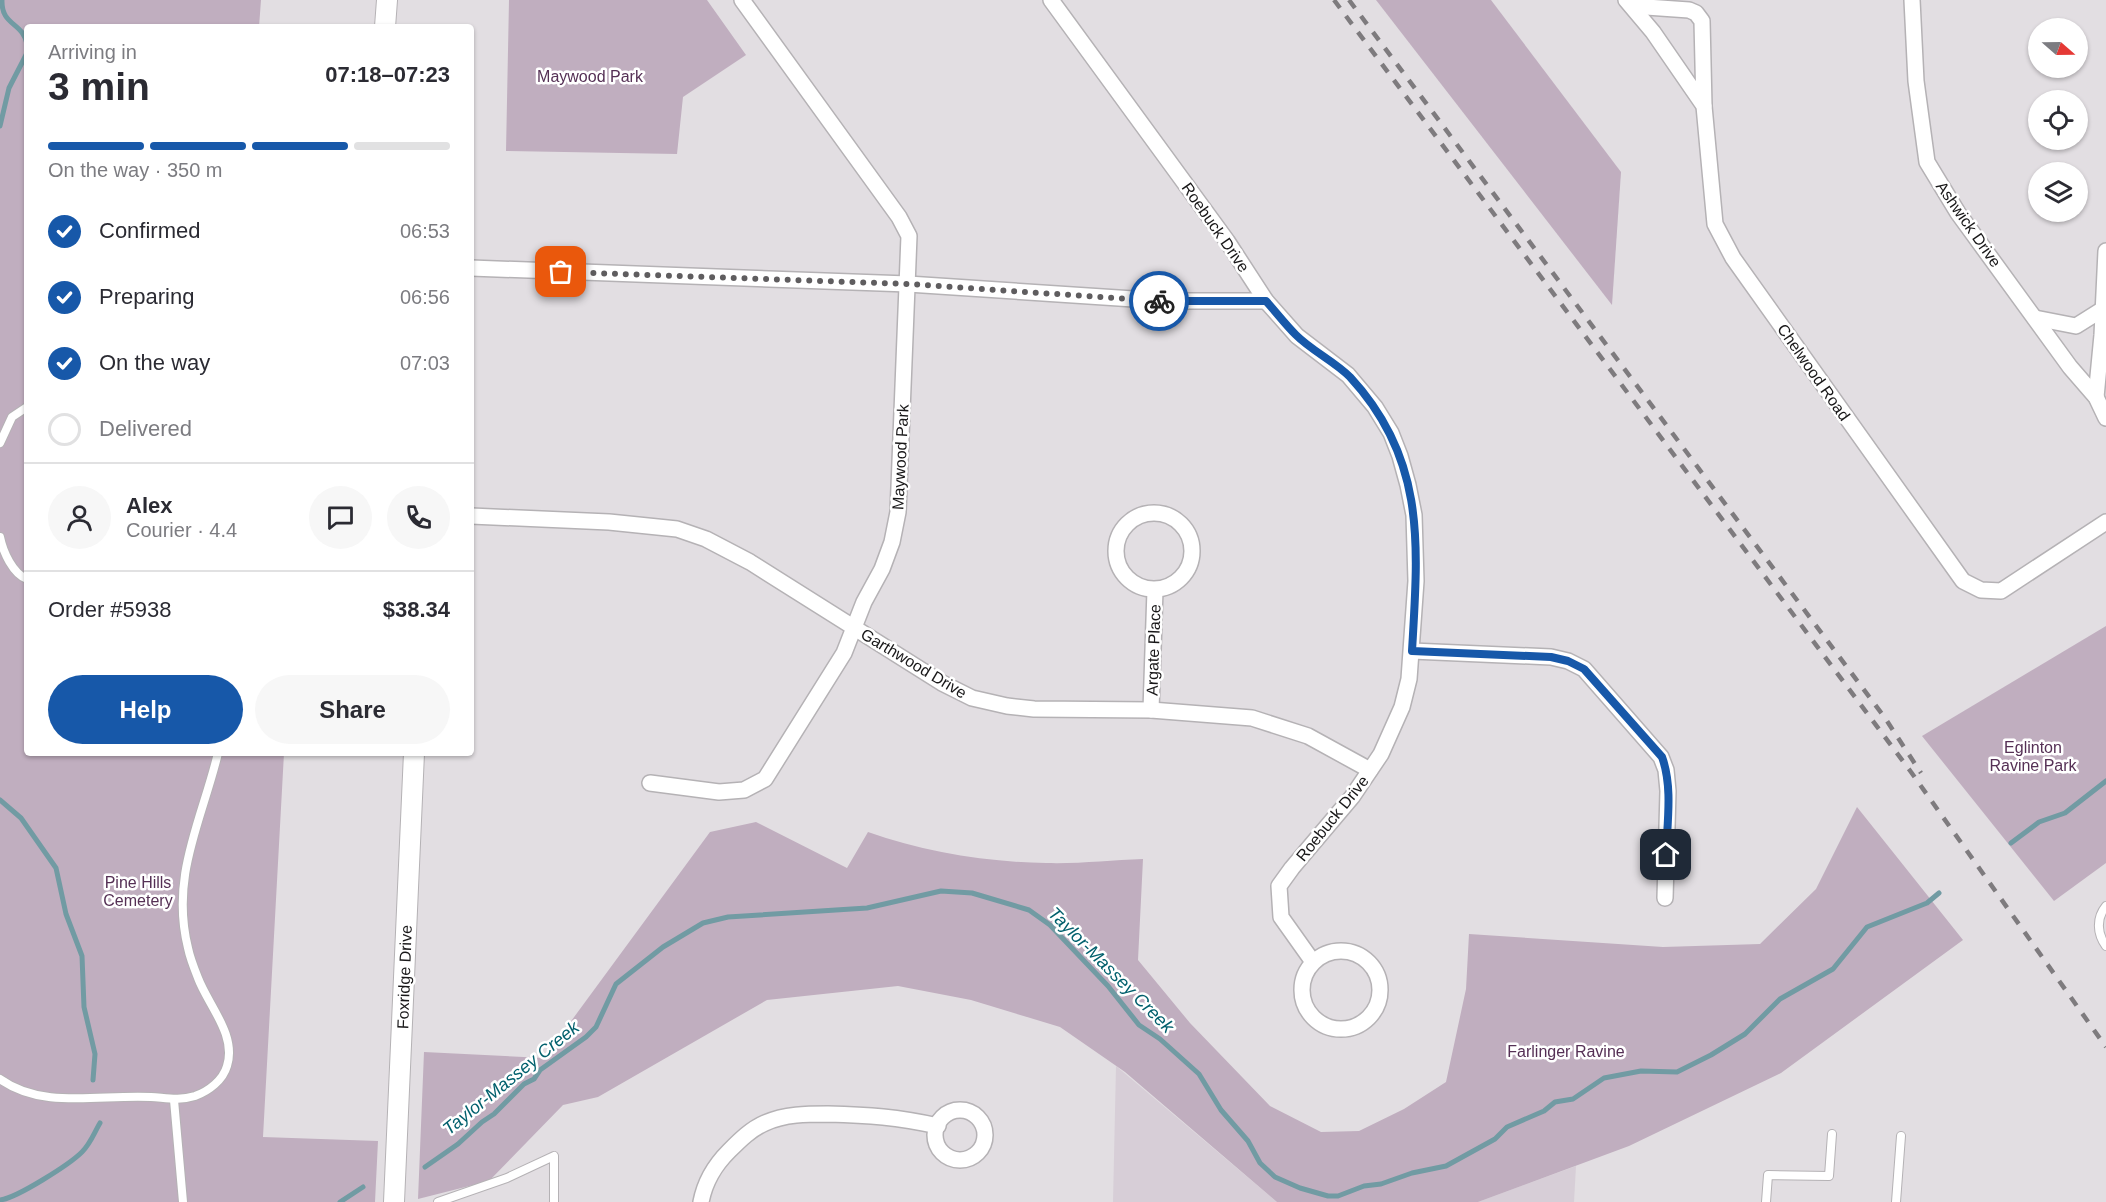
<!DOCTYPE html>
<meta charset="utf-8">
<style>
body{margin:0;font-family:Helvetica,sans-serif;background:#f7f7f7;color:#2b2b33;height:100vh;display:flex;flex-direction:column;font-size:22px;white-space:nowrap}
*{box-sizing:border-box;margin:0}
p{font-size:20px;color:#7c7c81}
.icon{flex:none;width:33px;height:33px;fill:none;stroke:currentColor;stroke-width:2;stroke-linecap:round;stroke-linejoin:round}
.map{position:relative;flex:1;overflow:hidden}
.panel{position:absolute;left:24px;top:24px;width:450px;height:732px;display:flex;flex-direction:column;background:#fff;border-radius:6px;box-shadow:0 2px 4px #0004}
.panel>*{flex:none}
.needle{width:39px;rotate:110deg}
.tools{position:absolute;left:2028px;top:18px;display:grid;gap:12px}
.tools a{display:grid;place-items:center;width:60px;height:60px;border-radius:50%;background:#fff;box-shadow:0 2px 4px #0004;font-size:30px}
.pin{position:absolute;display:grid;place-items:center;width:51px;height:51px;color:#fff;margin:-26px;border-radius:12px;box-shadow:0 3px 9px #0006}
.courier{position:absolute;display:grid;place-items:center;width:60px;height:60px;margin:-30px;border:4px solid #1758a9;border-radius:50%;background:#fff;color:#222;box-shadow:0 2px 8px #0007}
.summary em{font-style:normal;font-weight:600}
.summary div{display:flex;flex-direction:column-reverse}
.summary{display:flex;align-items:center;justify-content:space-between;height:102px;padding:0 24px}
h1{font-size:39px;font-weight:600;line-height:45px}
.bar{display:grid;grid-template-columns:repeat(4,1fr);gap:9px 6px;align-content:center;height:72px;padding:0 24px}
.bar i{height:8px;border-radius:4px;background:#e1e1e2}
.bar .on{background:#1758a9}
.bar p{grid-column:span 4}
.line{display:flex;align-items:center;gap:15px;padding:0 24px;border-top:2px solid #e1e1e2}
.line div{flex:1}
.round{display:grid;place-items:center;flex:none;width:63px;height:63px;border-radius:32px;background:#f7f7f7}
ol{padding:0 24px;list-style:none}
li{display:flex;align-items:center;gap:18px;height:66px}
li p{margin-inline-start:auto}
li .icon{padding:6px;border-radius:50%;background:#1758a9;color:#fff;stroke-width:4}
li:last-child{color:#7c7c81}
li i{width:33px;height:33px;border:3px solid #e1e1e2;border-radius:50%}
.action{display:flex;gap:12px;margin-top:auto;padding:12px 24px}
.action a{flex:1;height:69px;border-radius:36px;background:#1758a9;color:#fff;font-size:24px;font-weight:600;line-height:69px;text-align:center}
.action a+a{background:#f7f7f7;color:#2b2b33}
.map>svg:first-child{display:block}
</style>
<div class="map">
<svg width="2106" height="1202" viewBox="0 0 2106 1202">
<rect width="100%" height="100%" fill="#e2dee2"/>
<g fill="#d7ced7">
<path d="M 1116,1066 L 1277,1202 L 1113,1202 Z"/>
<path d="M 1576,1166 L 1574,1202 L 1478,1202 Z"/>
</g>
<g fill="#c0aebf">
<path d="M 0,0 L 261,0 L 259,27 L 27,27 L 27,753 L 284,753 L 263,1137 L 378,1141 L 375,1202 L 0,1202 Z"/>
<path d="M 509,0 L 707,0 L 746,55 L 683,97 L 677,154 L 506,151 Z"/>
<path d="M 1376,0 L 1491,0 L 1621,172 L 1612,305 Z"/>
<path d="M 2106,626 L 2106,863 L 2054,901 L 1922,736 Z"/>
<path d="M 1857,807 L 1963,940 L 1781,1073 L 1629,1146 L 1478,1202 L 1277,1202 L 1125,1072 L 1060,1027 L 971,1000 L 898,986 L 767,1000 L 598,1097 L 563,1105 L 489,1181 L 418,1199 L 424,1052 L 544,1058 L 710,832 L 756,822 L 847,868 L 868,832 C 924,852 986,862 1046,863 C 1078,864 1111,860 1143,859 L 1138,960 L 1190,1023 L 1270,1106 L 1321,1132 L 1359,1131 L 1404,1109 L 1446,1082 L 1466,989 L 1469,934 L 1663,947 L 1760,944 L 1816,889 Z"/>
</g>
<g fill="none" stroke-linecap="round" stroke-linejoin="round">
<g stroke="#719ba3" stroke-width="5">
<path d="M 2,0 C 1,26 23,22 27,44"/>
<path d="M 0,126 L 9,88 L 27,53"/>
<path d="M 0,800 L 21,818 L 56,868 L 66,914 L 82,956 L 84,1007 L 95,1054 L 93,1080"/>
<path d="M 2011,843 L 2039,822 L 2065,813 L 2106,781"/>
<path d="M 425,1167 L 458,1144 L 482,1122 L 494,1114 L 524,1084 L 534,1079 L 540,1070 L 586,1037 L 596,1027 L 616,984 L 663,947 L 703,923 L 728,917 L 867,908 L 941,891 L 972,893 L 1029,910 L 1050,925 L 1108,986 L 1139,1025 L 1160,1039 L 1199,1074 L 1221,1110 L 1248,1141 L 1260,1163 L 1275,1177 L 1300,1188 L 1328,1196 L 1338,1196 L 1364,1186 L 1381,1184 L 1412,1173 L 1446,1166 L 1495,1139 L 1507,1127 L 1544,1111 L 1555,1102 L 1573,1099 L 1604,1078 L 1641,1071 L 1677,1072 L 1711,1055 L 1745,1034 L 1780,999 L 1833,969 L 1867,927 L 1927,903 L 1939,893"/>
<path d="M 0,1200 C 17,1198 70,1164 82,1152 C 91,1143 94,1133 100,1123"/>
<path d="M 340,1202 L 363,1187"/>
</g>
<defs>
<g id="service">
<path d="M 0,443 L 12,417 L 27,407"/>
<path d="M 0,537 C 3,552 13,574 27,579"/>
<path d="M 2106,906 C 2096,918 2097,934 2106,946"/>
<path d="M 0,1079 C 43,1110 101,1094 151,1097 C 167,1098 179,1101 195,1096 C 209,1091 223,1080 227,1066 C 237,1035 208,1005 198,978 C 194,968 190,958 188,948 C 170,876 202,820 218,753"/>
<path d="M 174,1100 L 183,1202"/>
<path d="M 438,1202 L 507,1178 L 554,1156 L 554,1202"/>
<path d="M 1766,1202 L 1768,1175 L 1829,1176 L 1832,1134"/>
<path d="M 1896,1202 L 1901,1136"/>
</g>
<g id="minor">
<path d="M 1051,0 L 1227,241 L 1266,301 L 1297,336 L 1348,375 L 1375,407 L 1391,433 L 1400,456 L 1408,485 L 1414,515 L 1416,581 L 1409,679 L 1402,707 L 1381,754 L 1352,797 L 1292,868 L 1279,886 L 1281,917 L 1313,962"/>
<path d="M 1626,0 L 1653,32 L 1704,106 L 1715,224 L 1733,258 L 1963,581 L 1981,590 L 2001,591 L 2106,522"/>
<path d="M 1912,0 L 1916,81 L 1927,162 L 1958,213 L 2070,367 L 2096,397 L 2106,418"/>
<path d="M 1632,6 L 1689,10 L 1696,13 L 1702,21 L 1704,106"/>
<path d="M 471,268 L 908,284 L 1164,301 L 1266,301"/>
<path d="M 2035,318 L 2076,326 L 2103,309"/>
<path d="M 2096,397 L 2102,335 L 2106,251"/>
<circle cx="1154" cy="551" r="38"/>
<path d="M 471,516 L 609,522 L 677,529 L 706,539 L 750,562 L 942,683 L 972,698 L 1007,706 L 1034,709 L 1151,710 L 1252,718 L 1308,736 L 1370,770"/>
<path d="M 1412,651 L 1551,657 L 1568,661 L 1584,669 L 1661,757 L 1666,770 L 1668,791 L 1665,898"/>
<path d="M 1151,710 L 1155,590"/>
<path d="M 650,783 L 719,792 L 744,790 L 765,779 L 844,653 L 864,602 L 882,569 L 892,542 L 898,512 L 909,236 L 899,217 L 742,0"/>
<circle cx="1341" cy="990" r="39"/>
<circle cx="960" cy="1135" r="25"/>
<path d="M 701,1202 C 705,1181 714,1166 729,1151 C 740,1140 751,1129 765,1123 C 785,1114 807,1114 828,1114 C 869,1115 897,1117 938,1126"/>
</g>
<g id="tertiary">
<path d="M 385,27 L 387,0"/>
<path d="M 394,1202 L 414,753"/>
</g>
</defs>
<use href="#service" stroke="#b5b2b5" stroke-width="10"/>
<use href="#minor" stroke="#b5b2b5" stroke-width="18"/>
<use href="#tertiary" stroke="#b5b2b5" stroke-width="22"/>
<use href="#service" stroke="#fff" stroke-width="8"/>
<use href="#minor" stroke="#fff" stroke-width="15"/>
<use href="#tertiary" stroke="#fff" stroke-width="20"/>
<g stroke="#7e7b7e" stroke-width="4.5" stroke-dasharray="10 10" stroke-linecap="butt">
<path d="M 1334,0 L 1911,772 L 2106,1047"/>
<path d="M 1349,0 L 1885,718 L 1921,773"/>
</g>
</g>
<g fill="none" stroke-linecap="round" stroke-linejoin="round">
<path stroke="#5f5d5f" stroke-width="6" stroke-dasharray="0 10.8" d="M 561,272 L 908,284 L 1159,301"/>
<path stroke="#1758a9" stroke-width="8" d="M 1159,301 L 1266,301 C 1276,312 1285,324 1296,335 C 1312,351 1334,361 1350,377 C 1427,460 1418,547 1412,651 L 1551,657 L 1568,661 L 1584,669 L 1662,757 C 1673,787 1667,824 1666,855"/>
</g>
<g text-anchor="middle" stroke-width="5" stroke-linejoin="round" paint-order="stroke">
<g font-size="16" fill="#553055" stroke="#fff">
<text x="590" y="82">Maywood Park</text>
<text x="2033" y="753">Eglinton<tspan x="2033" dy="18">Ravine Park</tspan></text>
<text x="138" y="888">Pine Hills<tspan x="138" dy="18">Cemetery</tspan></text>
<text x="1566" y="1057">Farlinger Ravine</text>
</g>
<g font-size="16" fill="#181718" stroke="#fff">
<text transform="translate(1969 224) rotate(55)" y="6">Ashwick Drive</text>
<text transform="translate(1216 227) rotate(55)" y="6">Roebuck Drive</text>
<text transform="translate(1814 372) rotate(55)" y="6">Chelwood Road</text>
<text transform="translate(900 457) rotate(-87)" y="6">Maywood Park</text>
<text transform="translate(1153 650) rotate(-88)" y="6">Argate Place</text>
<text transform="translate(914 663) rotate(31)" y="6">Garthwood Drive</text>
<text transform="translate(1332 818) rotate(-51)" y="6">Roebuck Drive</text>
<text transform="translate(404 977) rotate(-88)" y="6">Foxridge Drive</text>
</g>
<g font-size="18" font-style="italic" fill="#02606d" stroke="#fff">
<text transform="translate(1111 970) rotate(45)" y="6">Taylor-Massey Creek</text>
<text transform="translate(511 1078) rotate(-39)" y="6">Taylor-Massey Creek</text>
</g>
</g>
</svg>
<div class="tools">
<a><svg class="needle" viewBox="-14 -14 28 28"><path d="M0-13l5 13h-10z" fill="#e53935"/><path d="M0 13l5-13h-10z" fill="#7c7c81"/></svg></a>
<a><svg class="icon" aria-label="locate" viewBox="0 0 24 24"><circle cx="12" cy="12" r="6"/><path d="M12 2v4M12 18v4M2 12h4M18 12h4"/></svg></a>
<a><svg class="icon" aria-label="layers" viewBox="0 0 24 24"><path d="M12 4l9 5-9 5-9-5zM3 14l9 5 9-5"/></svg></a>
</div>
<div class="pin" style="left:561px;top:272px;background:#ea580c"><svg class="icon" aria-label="bag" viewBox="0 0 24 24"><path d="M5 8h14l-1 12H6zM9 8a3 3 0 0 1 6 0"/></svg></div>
<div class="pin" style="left:1666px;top:855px;background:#1f2937"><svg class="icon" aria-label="home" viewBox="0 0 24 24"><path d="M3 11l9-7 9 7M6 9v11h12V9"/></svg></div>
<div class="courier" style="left:1159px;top:301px"><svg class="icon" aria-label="bike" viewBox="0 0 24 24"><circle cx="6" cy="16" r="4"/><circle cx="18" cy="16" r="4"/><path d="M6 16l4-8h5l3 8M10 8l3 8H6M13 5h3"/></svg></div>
<section class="panel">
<div class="summary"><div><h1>3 min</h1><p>Arriving in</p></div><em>07:18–07:23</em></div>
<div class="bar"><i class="on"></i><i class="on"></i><i class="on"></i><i></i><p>On the way · 350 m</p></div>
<ol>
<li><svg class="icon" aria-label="check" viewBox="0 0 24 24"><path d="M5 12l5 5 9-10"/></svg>Confirmed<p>06:53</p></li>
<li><svg class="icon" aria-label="check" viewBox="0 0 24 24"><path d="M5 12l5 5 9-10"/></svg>Preparing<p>06:56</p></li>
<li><svg class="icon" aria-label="check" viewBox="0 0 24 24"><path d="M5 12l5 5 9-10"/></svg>On the way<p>07:03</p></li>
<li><i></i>Delivered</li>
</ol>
<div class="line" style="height:108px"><a class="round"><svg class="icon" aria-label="person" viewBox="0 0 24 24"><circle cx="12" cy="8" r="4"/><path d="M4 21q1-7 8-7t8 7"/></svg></a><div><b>Alex</b><p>Courier · 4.4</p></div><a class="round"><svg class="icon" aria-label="chat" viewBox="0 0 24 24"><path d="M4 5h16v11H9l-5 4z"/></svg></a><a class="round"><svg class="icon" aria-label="phone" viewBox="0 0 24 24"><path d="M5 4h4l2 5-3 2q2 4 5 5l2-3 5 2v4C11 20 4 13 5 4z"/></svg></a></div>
<div class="line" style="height:78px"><div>Order #5938</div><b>$38.34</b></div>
<div class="action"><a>Help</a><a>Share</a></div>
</section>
</div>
